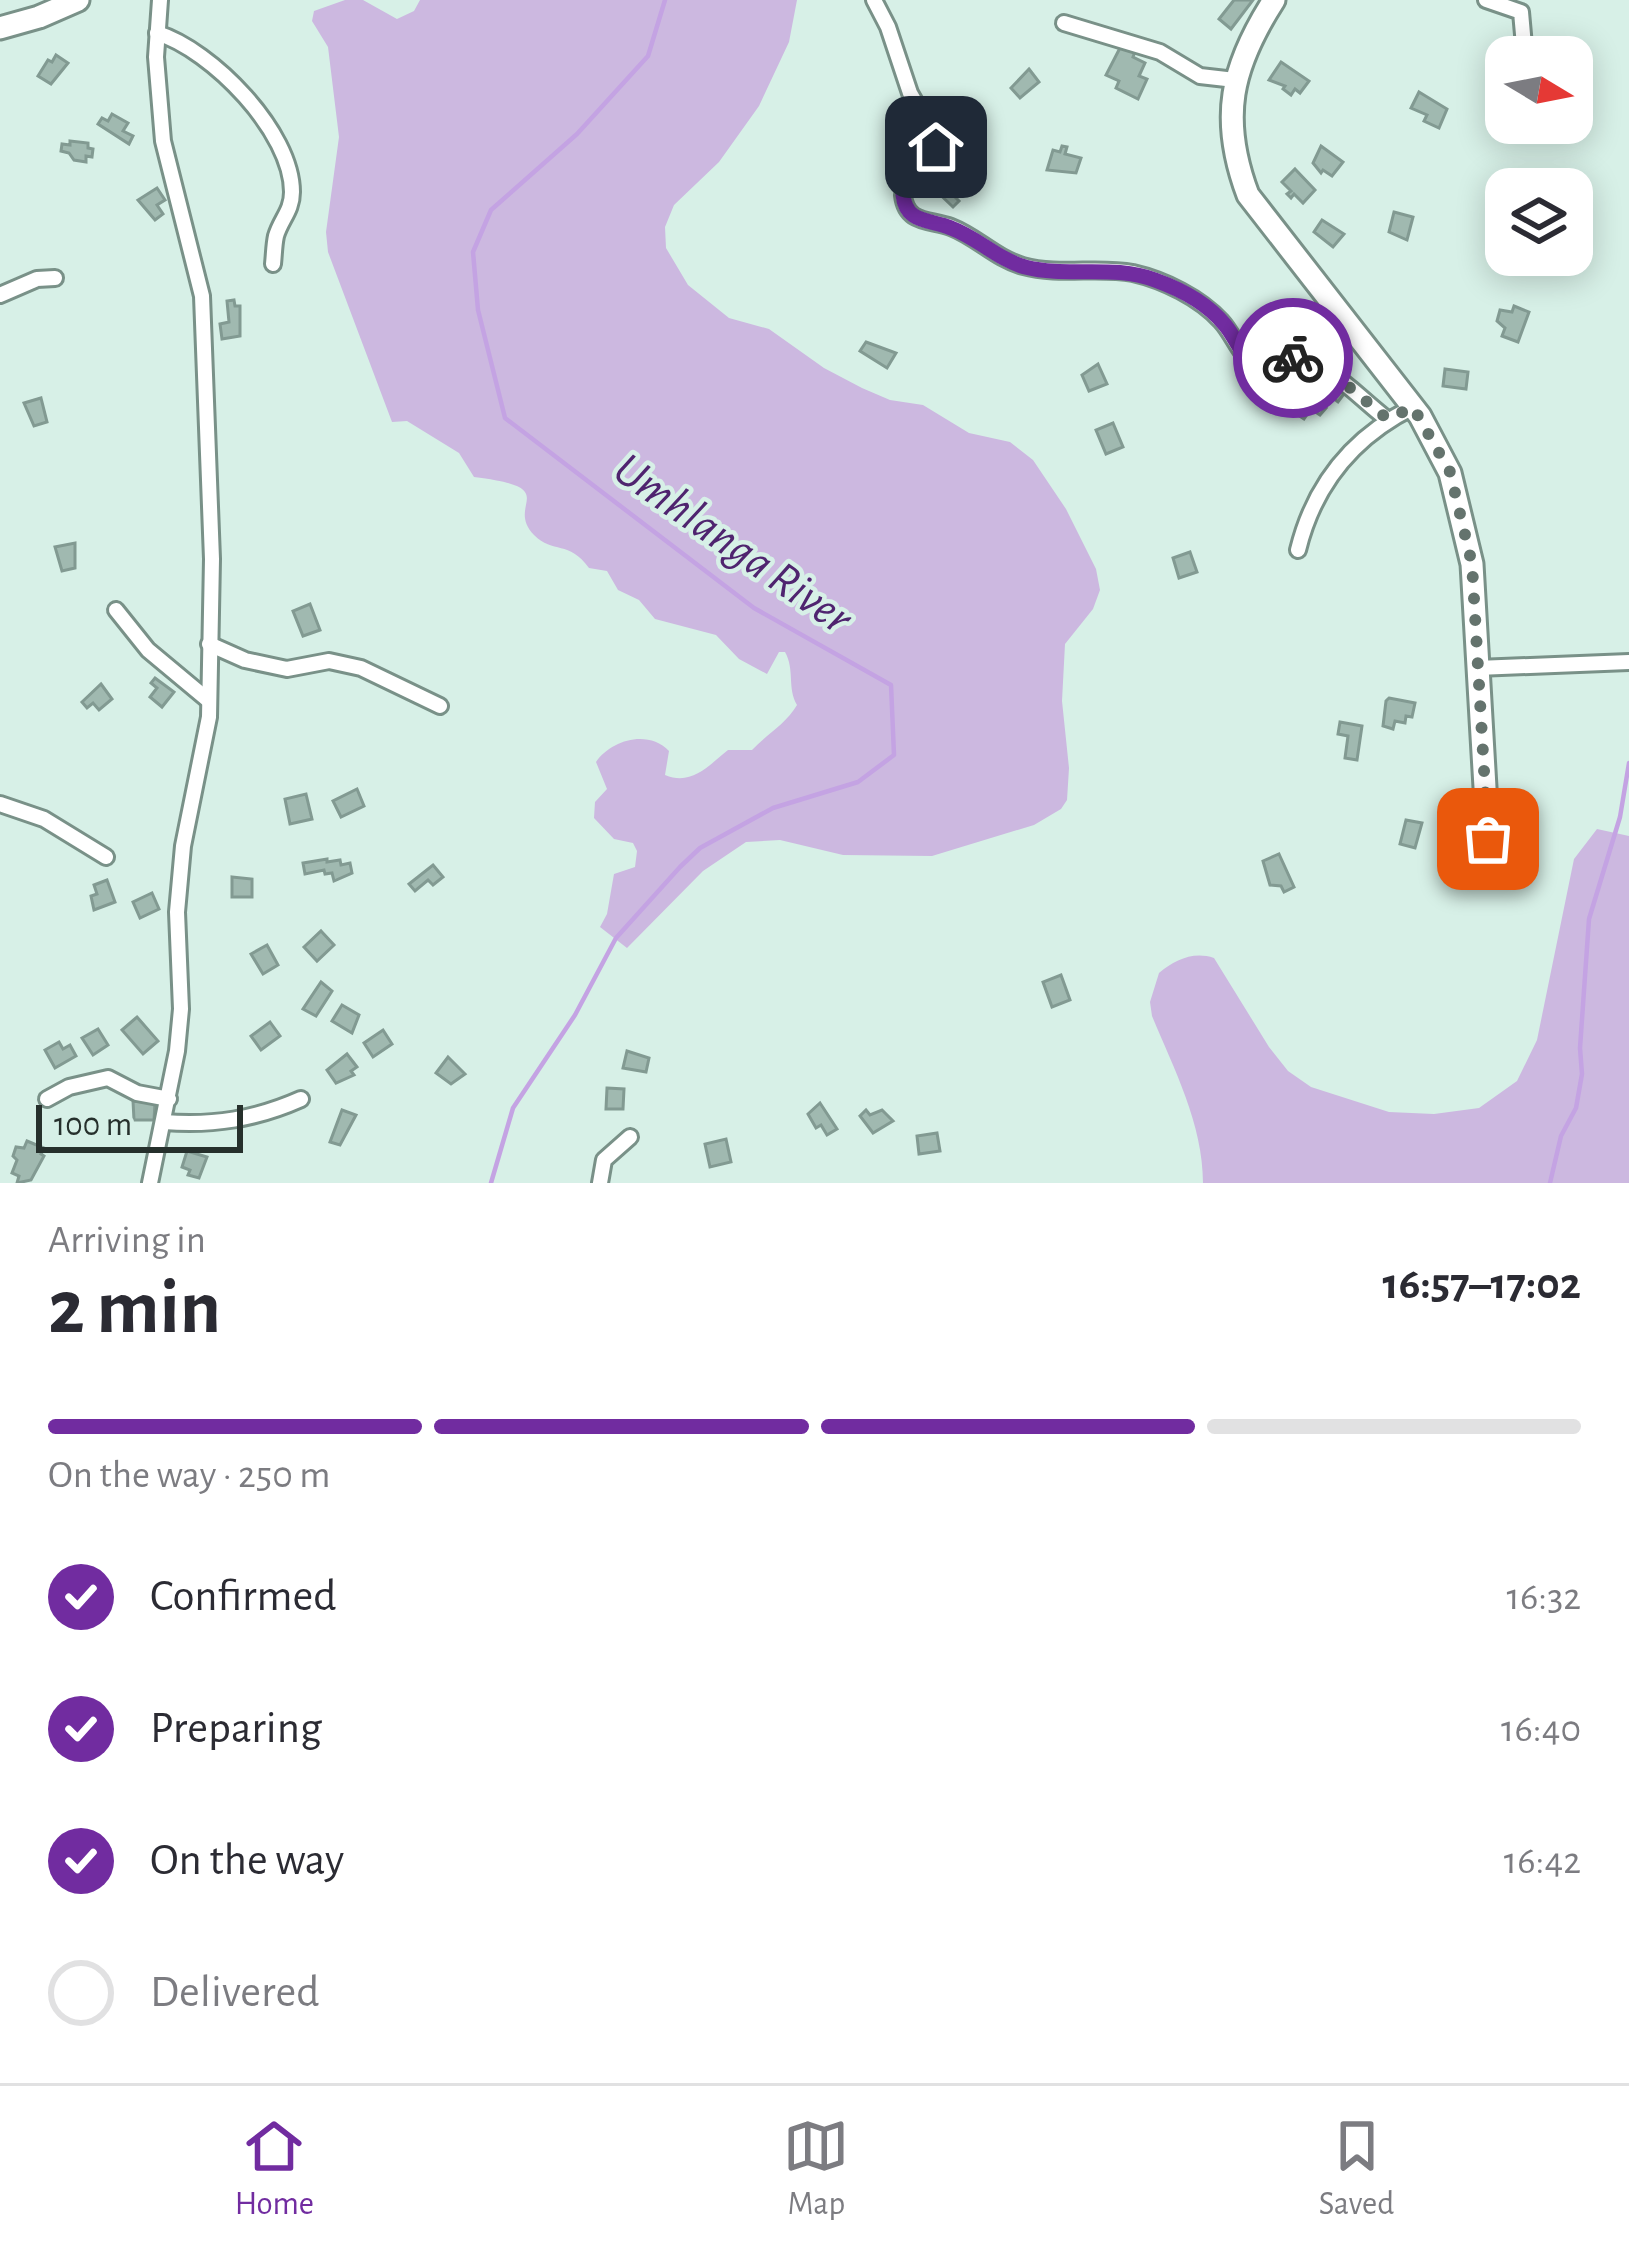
<!DOCTYPE html>
<meta charset="utf-8">
<style>
body{margin:0;font-family:"Alegreya Sans",sans-serif;background:#f2f2f3;color:#2b2b33;height:100vh;display:flex;flex-direction:column;font-size:45px;white-space:nowrap}
*{box-sizing:border-box;margin:0}
p{font-size:39px;color:#7c7c81}
.icon{flex:none;width:66px;height:66px;fill:none;stroke:currentColor;stroke-width:2;stroke-linecap:round;stroke-linejoin:round}
.map{position:relative;height:1183px;overflow:hidden}
.side{display:flex;flex-direction:column;background:#fff;flex:1}
.side>*{flex:none}
.needle{width:78px;rotate:100deg}
.controls{position:absolute;left:1485px;top:36px;display:grid;gap:24px}
.controls a{display:grid;place-items:center;width:108px;height:108px;border-radius:24px;background:#fff;box-shadow:0 6px 30px #0003;font-size:60px}
.scale{position:absolute;left:36px;bottom:30px;width:207px;box-sizing:border-box;padding-left:12px;border:6px solid #26302c;border-top:0;font-size:33px;line-height:42px;white-space:nowrap;color:#26302c;-webkit-text-stroke:9px #d7f0e7;paint-order:stroke}
.pin{position:absolute;display:grid;place-items:center;width:102px;height:102px;color:#fff;margin:-51px;border-radius:24px;box-shadow:0 6px 18px #0006}
.courier{position:absolute;display:grid;place-items:center;width:120px;height:120px;margin:-60px;border:9px solid #712ca0;border-radius:50%;background:#fff;color:#222;box-shadow:0 3px 15px #0007}
.headline em{font-style:normal;font-weight:700}
.headline div{display:flex;flex-direction:column-reverse}
.headline{display:flex;align-items:center;justify-content:space-between;height:204px;padding:0 48px}
h1{font-size:78px;font-weight:700;line-height:90px}
.bar{display:grid;grid-template-columns:repeat(4,1fr);gap:18px 12px;align-content:center;height:144px;padding:0 48px}
.bar i{height:15px;border-radius:9px;background:#e1e1e2}
.bar .selected{background:#712ca0}
.bar p{grid-column:span 4}
ol{padding:0 48px;list-style:none}
li{display:flex;align-items:center;gap:36px;height:132px}
li p{margin-inline-start:auto}
li .icon{padding:12px;border-radius:50%;background:#712ca0;color:#fff;stroke-width:4}
li:last-child{color:#7c7c81}
li i{width:66px;height:66px;border:6px solid #e1e1e2;border-radius:50%}
.dock{display:flex;justify-content:space-around;align-items:center;height:168px;border-top:3px solid #e1e1e2;background:#fff;font-size:33px;color:#7c7c81}
.dock a{display:grid;justify-items:center;gap:6px}
.dock .selected{color:#712ca0}
.map>svg:first-child{display:block}
</style>
<div class="map">
<svg width="1629" height="1183" viewBox="0 0 1629 1183">
<rect width="100%" height="100%" fill="#d7f0e7"/>
<g fill="#ccb8e0">
<path d="M 345,0 L 363,0 L 397,19 L 414,11 L 420,0 L 797,0 L 789,42 L 759,106 L 719,162 L 674,205 L 665,227 L 666,248 L 688,285 L 729,318 L 769,329 L 824,368 L 862,388 L 890,400 L 923,405 L 969,433 L 1010,442 L 1033,460 L 1066,509 L 1096,569 L 1100,590 L 1093,609 L 1065,644 L 1062,701 L 1069,768 L 1067,800 L 1061,809 L 1034,825 L 932,856 L 843,855 L 780,840 L 746,842 L 703,871 L 627,948 L 600,927 L 607,914 L 614,874 L 635,867 L 637,851 L 633,843 L 614,839 L 594,818 L 595,802 L 607,789 L 596,762 C 611,740 648,729 669,751 L 665,775 C 692,786 708,766 728,750 L 752,750 C 767,734 786,724 797,705 C 787,688 795,670 785,652 L 779,652 L 767,674 L 739,659 L 716,635 L 655,619 L 639,600 L 618,590 L 607,571 L 589,568 C 569,540 553,554 534,535 C 504,504 565,488 474,477 L 459,453 L 407,421 L 392,422 L 328,252 L 326,232 L 339,137 L 328,47 L 312,21 L 314,11 Z"/>
<path d="M 1597,829 L 1629,836 L 1629,1183 L 1203,1183 C 1203,1124 1174,1069 1152,1016 L 1150,1002 L 1159,973 C 1175,960 1193,951 1214,958 L 1269,1047 L 1288,1071 L 1311,1087 L 1389,1112 L 1434,1114 L 1479,1108 L 1517,1081 L 1537,1040 L 1574,859 Z"/>
</g>
<g fill="none" stroke-linecap="round" stroke-linejoin="round">
<g stroke="#c4a3e3" stroke-width="4.5">
<path d="M 491,1183 L 513,1108 L 575,1015 L 616,938 L 680,867 L 700,848 L 773,808 L 858,782 L 894,755 L 891,685 L 754,608 L 505,418 L 478,310 L 473,252 L 491,210 L 577,134 L 648,56 L 665,0"/>
<path d="M 1550,1183 L 1561,1136 L 1576,1108 L 1582,1074 L 1580,1048 L 1589,919 L 1620,817 L 1629,763"/>
</g>
</g>
<g fill="#a0b9b0" stroke="#829a92" stroke-width="3">
<path d="M 1234,0 L 1253,0 L 1231,29 L 1219,19 Z"/>
<path d="M 1123,42 L 1136,49 L 1133,57 L 1145,63 L 1139,76 L 1147,79 L 1138,99 L 1116,88 L 1119,81 L 1106,75 Z"/>
<path d="M 56,55 L 68,63 L 51,84 L 38,76 L 48,60 L 52,62 Z"/>
<path d="M 1281,62 L 1309,81 L 1300,93 L 1295,89 L 1291,95 L 1283,89 L 1285,86 L 1269,80 Z"/>
<path d="M 1029,69 L 1039,82 L 1020,98 L 1011,88 Z"/>
<path d="M 1419,92 L 1447,109 L 1439,128 L 1424,121 L 1427,115 L 1411,108 Z"/>
<path d="M 112,114 L 128,123 L 123,131 L 133,136 L 129,144 L 98,124 L 102,118 L 108,121 Z"/>
<path d="M 70,141 L 88,143 L 88,148 L 93,149 L 92,157 L 86,156 L 86,162 L 74,160 L 69,153 L 61,151 L 62,144 L 70,145 Z"/>
<path d="M 1062,146 L 1067,147 L 1065,154 L 1081,158 L 1076,173 L 1047,170 L 1053,150 L 1060,152 Z"/>
<path d="M 1321,146 L 1343,162 L 1332,176 L 1323,170 L 1321,173 L 1313,163 Z"/>
<path d="M 1295,169 L 1315,190 L 1303,203 L 1294,194 L 1291,198 L 1287,194 L 1291,191 L 1282,182 Z"/>
<path d="M 943,174 L 957,185 L 954,188 L 959,193 L 955,197 L 959,201 L 953,207 L 929,184 Z"/>
<path d="M 157,188 L 165,200 L 157,205 L 163,214 L 155,220 L 138,200 Z"/>
<path d="M 1394,212 L 1413,217 L 1407,240 L 1389,232 Z"/>
<path d="M 1322,220 L 1344,234 L 1333,247 L 1314,232 Z"/>
<path d="M 234,300 L 235,306 L 240,306 L 240,336 L 222,339 L 220,324 L 229,322 L 227,301 Z"/>
<path d="M 1514,306 L 1529,312 L 1518,342 L 1502,336 L 1505,328 L 1497,321 L 1500,310 L 1512,312 Z"/>
<path d="M 866,342 L 896,353 L 887,368 L 860,351 Z"/>
<path d="M 1098,364 L 1107,384 L 1089,391 L 1082,375 Z"/>
<path d="M 1445,369 L 1468,372 L 1466,389 L 1443,386 Z"/>
<path d="M 1317,372 L 1347,390 L 1338,402 L 1315,384 L 1317,381 L 1313,378 Z"/>
<path d="M 1304,394 L 1326,408 L 1320,415 L 1311,409 L 1304,419 L 1292,411 Z"/>
<path d="M 41,398 L 47,422 L 34,426 L 24,403 Z"/>
<path d="M 1113,423 L 1123,447 L 1106,454 L 1096,430 Z"/>
<path d="M 75,543 L 75,568 L 62,571 L 55,547 Z"/>
<path d="M 1190,552 L 1197,572 L 1179,578 L 1173,558 Z"/>
<path d="M 310,604 L 320,630 L 303,636 L 293,611 Z"/>
<path d="M 155,678 L 174,692 L 162,707 L 150,697 L 157,688 L 151,683 Z"/>
<path d="M 101,684 L 112,699 L 99,710 L 93,703 L 87,708 L 82,702 Z"/>
<path d="M 1389,698 L 1415,703 L 1412,717 L 1406,716 L 1405,723 L 1395,721 L 1393,729 L 1383,726 L 1386,701 Z"/>
<path d="M 1340,722 L 1362,726 L 1357,760 L 1345,758 L 1348,736 L 1338,734 Z"/>
<path d="M 357,789 L 364,806 L 341,817 L 333,801 Z"/>
<path d="M 306,794 L 312,819 L 290,824 L 285,799 Z"/>
<path d="M 1406,820 L 1422,823 L 1415,848 L 1400,844 Z"/>
<path d="M 1279,854 L 1294,887 L 1284,892 L 1281,886 L 1270,885 L 1263,861 Z"/>
<path d="M 327,859 L 327,862 L 340,860 L 341,865 L 350,863 L 352,873 L 334,881 L 332,873 L 325,874 L 324,870 L 305,874 L 303,863 Z"/>
<path d="M 433,865 L 443,877 L 433,885 L 428,880 L 415,891 L 409,884 Z"/>
<path d="M 232,877 L 252,879 L 252,897 L 232,897 Z"/>
<path d="M 107,880 L 115,902 L 94,910 L 91,896 L 97,894 L 94,885 Z"/>
<path d="M 152,893 L 159,909 L 140,918 L 133,902 Z"/>
<path d="M 321,931 L 334,945 L 317,961 L 304,947 Z"/>
<path d="M 267,945 L 278,965 L 263,974 L 251,954 Z"/>
<path d="M 1061,975 L 1070,1000 L 1052,1007 L 1043,982 Z"/>
<path d="M 321,982 L 332,991 L 316,1016 L 303,1009 Z"/>
<path d="M 342,1005 L 359,1015 L 352,1033 L 332,1021 Z"/>
<path d="M 137,1017 L 158,1041 L 143,1054 L 122,1030 Z"/>
<path d="M 270,1022 L 280,1036 L 261,1050 L 251,1036 Z"/>
<path d="M 98,1029 L 108,1045 L 93,1055 L 82,1038 Z"/>
<path d="M 383,1030 L 392,1044 L 373,1057 L 364,1043 Z"/>
<path d="M 59,1042 L 63,1049 L 70,1045 L 76,1056 L 55,1068 L 45,1050 Z"/>
<path d="M 627,1051 L 649,1058 L 646,1072 L 623,1068 Z"/>
<path d="M 347,1054 L 357,1067 L 351,1071 L 354,1075 L 336,1083 L 327,1070 Z"/>
<path d="M 448,1057 L 465,1074 L 451,1084 L 436,1073 Z"/>
<path d="M 607,1088 L 624,1089 L 623,1109 L 606,1109 Z"/>
<path d="M 133,1101 L 155,1103 L 154,1120 L 134,1120 Z"/>
<path d="M 820,1103 L 837,1129 L 827,1135 L 821,1125 L 816,1128 L 808,1114 Z"/>
<path d="M 342,1110 L 356,1115 L 340,1145 L 330,1142 Z"/>
<path d="M 866,1110 L 870,1115 L 882,1110 L 893,1121 L 873,1133 L 860,1116 Z"/>
<path d="M 937,1133 L 940,1151 L 919,1154 L 917,1136 Z"/>
<path d="M 726,1139 L 731,1162 L 710,1167 L 705,1144 Z"/>
<path d="M 27,1141 L 44,1148 L 41,1154 L 44,1156 L 31,1180 L 17,1183 L 19,1176 L 12,1173 L 17,1160 L 13,1156 L 16,1147 L 24,1148 Z"/>
<path d="M 187,1151 L 207,1157 L 199,1178 L 188,1175 L 190,1170 L 182,1167 Z"/>
</g>
<g fill="none" stroke-linecap="round" stroke-linejoin="round">
<defs>
<g id="street">
<path d="M 874,0 L 888,27 L 910,93 L 936,139 L 934,154 L 903,195 C 906,224 929,219 951,227 C 977,237 995,258 1023,266 C 1060,276 1097,266 1133,273 C 1164,280 1200,298 1221,321 C 1236,337 1240,361 1263,367 L 1274,365 L 1337,309"/>
<path d="M 1486,0 L 1521,12 L 1525,57"/>
<path d="M 1064,23 L 1160,52 L 1200,76 L 1235,80"/>
<path d="M 157,33 C 212,50 292,132 292,192 C 292,211 281,219 276,236 C 274,245 274,255 273,264"/>
<path d="M 0,295 L 37,279 L 55,278"/>
<path d="M 1284,356 C 1341,371 1345,386 1388,420"/>
<path d="M 1298,550 C 1314,485 1353,437 1413,407"/>
<path d="M 116,610 L 148,650 L 208,700"/>
<path d="M 209,644 L 245,660 L 287,669 L 329,661 L 361,668 L 440,706"/>
<path d="M 1477,668 L 1629,662"/>
<path d="M 0,804 L 44,819 L 106,857"/>
<path d="M 47,1099 L 69,1087 L 108,1078 L 137,1093 L 169,1099"/>
<path d="M 164,1122 C 213,1126 256,1119 301,1099"/>
<path d="M 150,1183 L 177,1051 L 181,1009 L 177,912 L 183,846 L 209,717 L 212,559 L 202,296 L 163,141 L 156,57 L 160,0"/>
<path d="M 600,1183 L 604,1160 L 630,1137"/>
</g>
<g id="secondary">
<path d="M 1274,0 C 1231,67 1219,118 1248,195 L 1420,416 L 1450,473 L 1472,564 L 1488,839"/>
<path d="M 0,28 L 39,17 L 78,0"/>
</g>
</defs>
<use href="#street" stroke="#799188" stroke-width="20"/>
<use href="#secondary" stroke="#799188" stroke-width="27"/>
<use href="#street" stroke="#fff" stroke-width="14"/>
<use href="#secondary" stroke="#fff" stroke-width="21"/>
</g>
<g fill="none" stroke-linecap="round" stroke-linejoin="round">
<path stroke="#64736d" stroke-width="12" stroke-dasharray="0 21.6" d="M 1293,358 C 1338,371 1353,392 1388,419 L 1413,407 L 1450,472 L 1472,564 L 1488,839"/>
<path stroke="#712ca0" stroke-width="15" d="M 936,147 L 903,195 C 906,224 930,219 951,228 C 978,238 997,259 1025,267 C 1068,278 1113,264 1155,280 C 1180,289 1208,304 1225,325 C 1235,337 1240,352 1251,363 L 1268,367 L 1284,356 L 1293,358"/>
</g>
<g text-anchor="middle" stroke-width="9" stroke-linejoin="round" paint-order="stroke">
<g font-size="48" font-style="italic" fill="#4f246f" stroke="#d7f0e7">
<text transform="translate(734 542) rotate(35)" y="17">Umhlanga River</text>
</g>
</g>
</svg>
<div class="controls">
<a><svg class="needle" viewBox="-14 -14 28 28"><path d="M0-13l5 13h-10z" fill="#e53935"/><path d="M0 13l5-13h-10z" fill="#7c7c81"/></svg></a>
<a><svg class="icon" aria-label="layers" viewBox="0 0 24 24"><path d="M12 4l9 5-9 5-9-5zM3 14l9 5 9-5"/></svg></a>
</div>
<div class="scale">100 m</div>
<div class="pin" style="left:1488px;top:839px;background:#ea580c"><svg class="icon" aria-label="bag" viewBox="0 0 24 24"><path d="M5 8h14l-1 12H6zM9 8a3 3 0 0 1 6 0"/></svg></div>
<div class="pin" style="left:936px;top:147px;background:#1f2937"><svg class="icon" aria-label="home" viewBox="0 0 24 24"><path d="M3 11l9-7 9 7M6 9v11h12V9"/></svg></div>
<div class="courier" style="left:1293px;top:358px"><svg class="icon" aria-label="bike" viewBox="0 0 24 24"><circle cx="6" cy="16" r="4"/><circle cx="18" cy="16" r="4"/><path d="M6 16l4-8h5l3 8M10 8l3 8H6M13 5h3"/></svg></div>
</div>
<section class="side">
<div class="headline"><div><h1>2 min</h1><p>Arriving in</p></div><em>16:57–17:02</em></div>
<div class="bar"><i class="selected"></i><i class="selected"></i><i class="selected"></i><i></i><p>On the way · 250 m</p></div>
<ol>
<li><svg class="icon" aria-label="check" viewBox="0 0 24 24"><path d="M5 12l5 5 9-10"/></svg>Confirmed<p>16:32</p></li>
<li><svg class="icon" aria-label="check" viewBox="0 0 24 24"><path d="M5 12l5 5 9-10"/></svg>Preparing<p>16:40</p></li>
<li><svg class="icon" aria-label="check" viewBox="0 0 24 24"><path d="M5 12l5 5 9-10"/></svg>On the way<p>16:42</p></li>
<li><i></i>Delivered</li>
</ol>
</section>
<nav class="dock">
<a class="selected"><svg class="icon" aria-label="home" viewBox="0 0 24 24"><path d="M3 11l9-7 9 7M6 9v11h12V9"/></svg>Home</a>
<a><svg class="icon" aria-label="map" viewBox="0 0 24 24"><path d="M3 6l6-2 6 2 6-2v14l-6 2-6-2-6 2zM9 4v14M15 6v14"/></svg>Map</a>
<a><svg class="icon" aria-label="saved" viewBox="0 0 24 24"><path d="M7 4h10v16l-5-4-5 4z"/></svg>Saved</a>
</nav>
